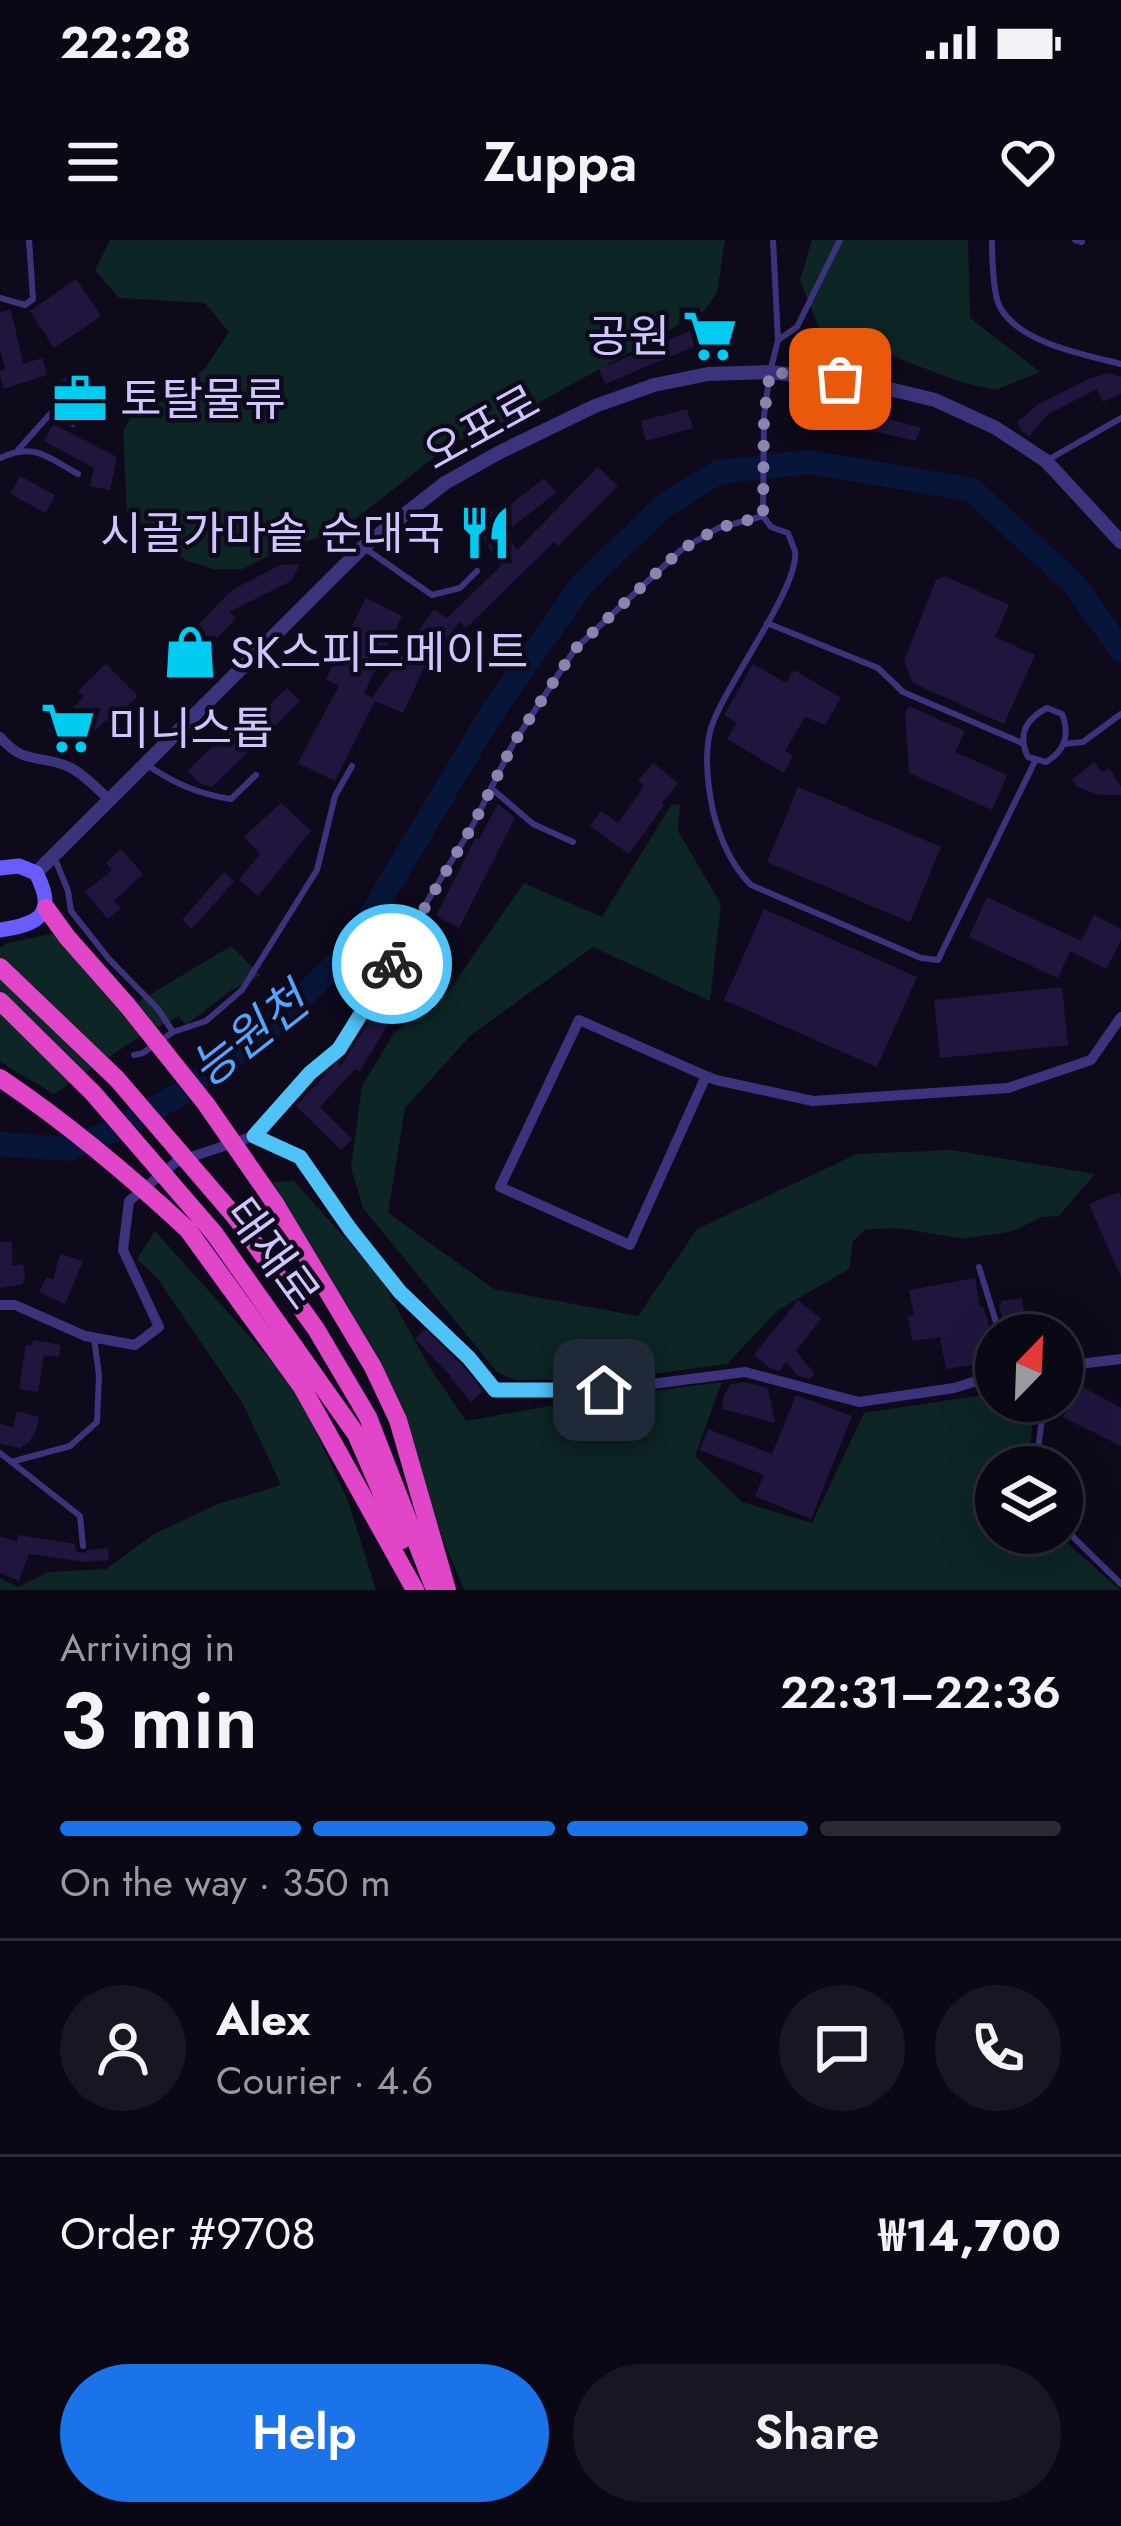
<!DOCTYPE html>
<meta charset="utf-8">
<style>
body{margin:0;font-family:Jost,"Noto Sans KR",sans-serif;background:#181622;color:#f1f3f6;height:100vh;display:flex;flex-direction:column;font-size:45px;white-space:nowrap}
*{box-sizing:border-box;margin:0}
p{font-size:39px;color:#999aa0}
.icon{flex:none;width:66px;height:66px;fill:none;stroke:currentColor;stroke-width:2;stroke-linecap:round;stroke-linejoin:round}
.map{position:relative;height:1350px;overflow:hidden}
.side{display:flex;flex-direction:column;background:#0a0814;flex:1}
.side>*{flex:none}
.needle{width:78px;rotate:23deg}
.buttons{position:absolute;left:975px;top:1074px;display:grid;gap:24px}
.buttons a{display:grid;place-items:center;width:108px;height:108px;border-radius:50%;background:#0a0814;box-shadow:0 12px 48px #0002,0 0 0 3px #2a2934;font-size:60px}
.pin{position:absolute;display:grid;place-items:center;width:102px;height:102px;color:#fff;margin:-51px;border-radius:24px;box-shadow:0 6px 18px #0006}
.courier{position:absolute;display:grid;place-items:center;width:120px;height:120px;margin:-60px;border:9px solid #4fc3f7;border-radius:50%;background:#fff;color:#222;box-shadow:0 3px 15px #0007}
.headline em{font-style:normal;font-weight:600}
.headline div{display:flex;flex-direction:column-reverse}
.headline{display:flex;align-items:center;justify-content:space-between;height:204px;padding:0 60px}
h1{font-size:78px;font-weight:600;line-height:90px}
.bar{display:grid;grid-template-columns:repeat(4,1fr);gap:18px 12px;align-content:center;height:144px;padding:0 60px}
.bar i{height:15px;border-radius:9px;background:#2a2934}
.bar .on{background:#1a73e8}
.bar p{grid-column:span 4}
.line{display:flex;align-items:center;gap:30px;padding:0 60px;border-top:3px solid #2a2934}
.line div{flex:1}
.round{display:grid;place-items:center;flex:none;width:126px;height:126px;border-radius:63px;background:#181622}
.action{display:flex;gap:24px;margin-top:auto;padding:24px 60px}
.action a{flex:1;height:138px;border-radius:72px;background:#1a73e8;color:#fff;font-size:48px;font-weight:600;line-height:138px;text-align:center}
.action a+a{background:#181622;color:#f1f3f6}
.status{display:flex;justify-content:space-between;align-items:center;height:84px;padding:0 60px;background:#0a0814;direction:ltr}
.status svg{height:33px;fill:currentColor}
header{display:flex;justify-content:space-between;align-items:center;height:156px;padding:0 60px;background:#0a0814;font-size:54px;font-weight:600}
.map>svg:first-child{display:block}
</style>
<div class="status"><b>22:28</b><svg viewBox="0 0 49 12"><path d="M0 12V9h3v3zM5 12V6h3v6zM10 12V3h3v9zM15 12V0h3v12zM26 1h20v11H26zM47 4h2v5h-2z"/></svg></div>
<header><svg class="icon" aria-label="menu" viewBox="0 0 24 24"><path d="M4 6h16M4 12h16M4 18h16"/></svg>Zuppa<svg class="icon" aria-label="heart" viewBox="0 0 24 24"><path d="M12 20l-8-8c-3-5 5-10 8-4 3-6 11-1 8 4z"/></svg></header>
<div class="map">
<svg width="1121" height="1350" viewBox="0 0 1121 1350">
<rect width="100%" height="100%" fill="#0e0a1b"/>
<g fill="#0d2525">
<path d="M 110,0 L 725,0 L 717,53 L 704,71 L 502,183 L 451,204 L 340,291 L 282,309 L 243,329 L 214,329 L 187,321 L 127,272 L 123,191 L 134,171 L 174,157 L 205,128 L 229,92 L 205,63 L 119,58 L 95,30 Z"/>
<path d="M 812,0 L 968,0 L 970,78 L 1040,132 L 996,150 L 960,142 L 819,88 L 800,40 Z"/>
<path d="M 672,564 L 680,565 L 678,591 L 721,664 L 710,761 L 593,707 L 471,795 L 405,868 L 388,973 L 494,1049 L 638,1076 L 697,989 L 857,914 L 952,910 L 1095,934 L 1059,976 L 1042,977 L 1013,991 L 964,999 L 898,988 L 866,989 L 853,1001 L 849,1029 L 778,1070 L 727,1124 L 613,1139 L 516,1140 L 497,1132 L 363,968 L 351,927 L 362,846 L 394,793 L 448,752 L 524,643 L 602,677 Z"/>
<path d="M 54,693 L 121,772 L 231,706 L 261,735 L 230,751 L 186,785 L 179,776 L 139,797 L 54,854 L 0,822 L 0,708 L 5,704 Z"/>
<path d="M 294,941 L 379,1036 L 429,1126 L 466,1181 L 571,1162 L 722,1142 L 695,1216 L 742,1262 L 812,1283 L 864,1173 L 996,1153 L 996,1161 L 1035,1161 L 1028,1227 L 996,1227 L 996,1293 L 1056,1293 L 1120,1350 L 464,1350 L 423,1250 L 404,1175 L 272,942 Z"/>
<path d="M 155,991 L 295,1147 L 348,1261 L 376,1350 L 0,1350 L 0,1338 L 18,1347 L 49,1332 L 106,1329 L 154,1294 L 218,1264 L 281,1245 L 243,1164 L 157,1038 L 137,1019 Z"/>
</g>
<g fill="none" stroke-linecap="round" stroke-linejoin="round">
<path stroke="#071638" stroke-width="24" d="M 0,904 L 67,909 L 116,890 L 180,854 L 260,797 L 349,712 L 493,471 L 583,343 L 665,265 L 719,232 L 809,222 L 972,250 L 1074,344 L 1121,410"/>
</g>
<g fill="#20163d">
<path d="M 76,39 L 101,76 L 54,108 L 30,71 Z"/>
<path d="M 11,70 L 23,124 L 42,118 L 47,135 L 4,149 L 0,137 L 0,131 L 5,129 L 0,108 L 0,72 Z"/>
<path d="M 716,80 L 722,95 L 605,144 L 599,129 Z"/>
<path d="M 71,132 L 101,165 L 88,178 L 57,145 Z"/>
<path d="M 1109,133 L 1121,137 L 1121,153 L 1103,162 L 1097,149 L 1048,174 L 1029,196 L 1022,191 L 1017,182 L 1039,164 L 1091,138 Z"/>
<path d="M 833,163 L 921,188 L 915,201 L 819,178 L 819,166 Z"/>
<path d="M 687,169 L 693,188 L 646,201 L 641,181 Z"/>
<path d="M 53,184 L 117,217 L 110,250 L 90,246 L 94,228 L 44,201 Z"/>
<path d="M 598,227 L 618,246 L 558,306 L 554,302 L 466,388 L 459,382 L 435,416 L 431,413 L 403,473 L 375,461 L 335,541 L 298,523 L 339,446 L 326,439 L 366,358 L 402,376 L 364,453 L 372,458 L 434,369 L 447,378 L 501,326 L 471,280 L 490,268 L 495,277 L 544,238 L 556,253 L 505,292 L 517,310 Z"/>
<path d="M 20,236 L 55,255 L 46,273 L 10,254 Z"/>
<path d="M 300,324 L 291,341 L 229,372 L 236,378 L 187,430 L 170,414 L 232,350 L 280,325 Z"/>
<path d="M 945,336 L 1009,365 L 995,397 L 1035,415 L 1004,484 L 913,443 L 904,421 L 936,340 Z"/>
<path d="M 106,424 L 138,456 L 109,483 L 106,480 L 70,514 L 48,490 L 84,457 L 78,451 Z"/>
<path d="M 753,424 L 786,443 L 794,430 L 841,458 L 825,485 L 805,477 L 785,511 L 793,516 L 784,533 L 727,499 L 737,483 L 724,475 Z"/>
<path d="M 287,448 L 300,461 L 212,547 L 201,544 L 187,531 L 248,472 L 254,479 Z"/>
<path d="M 909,466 L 965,491 L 955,512 L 1007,535 L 992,570 L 909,533 L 905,474 Z"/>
<path d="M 1094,522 L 1102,532 L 1109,528 L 1121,547 L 1121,555 L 1099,555 L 1078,547 L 1072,540 Z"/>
<path d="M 653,523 L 678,543 L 662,563 L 664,565 L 629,614 L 590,586 L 601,571 L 618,583 L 644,546 L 638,541 Z"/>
<path d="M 798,547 L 941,607 L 910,682 L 767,622 Z"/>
<path d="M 281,563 L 311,591 L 258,656 L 239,640 L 260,614 L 244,597 Z"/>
<path d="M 498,564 L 515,578 L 459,688 L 436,676 L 476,597 L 479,599 Z"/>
<path d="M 121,609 L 143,634 L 114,661 L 121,668 L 108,679 L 85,652 L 112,630 L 106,623 Z"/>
<path d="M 224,632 L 234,641 L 192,689 L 182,680 Z"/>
<path d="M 987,657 L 1081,701 L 1094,675 L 1121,689 L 1121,700 L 1106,729 L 1070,711 L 1058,738 L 969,697 Z"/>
<path d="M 764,669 L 917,737 L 877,827 L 724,760 Z"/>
<path d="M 420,700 L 435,709 L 359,832 L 355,829 L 320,867 L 352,899 L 341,910 L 296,866 L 337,822 L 341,826 Z"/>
<path d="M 1062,747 L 1068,805 L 940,818 L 934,760 Z"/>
<path d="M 1119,952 L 1121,957 L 1121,1037 L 1089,964 Z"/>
<path d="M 0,1002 L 12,1002 L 12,1026 L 23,1024 L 25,1036 L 23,1044 L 0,1048 Z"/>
<path d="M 60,1014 L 83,1021 L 65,1064 L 39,1052 L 47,1037 L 53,1040 Z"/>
<path d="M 975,1038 L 980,1067 L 983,1067 L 992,1095 L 986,1095 L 991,1122 L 946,1129 L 940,1097 L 912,1101 L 908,1076 L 914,1075 L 909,1050 Z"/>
<path d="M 1022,1058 L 1027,1095 L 1007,1095 L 999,1065 L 1001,1064 L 1001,1061 Z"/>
<path d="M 798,1060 L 821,1079 L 796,1111 L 815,1134 L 809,1139 L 798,1136 L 786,1122 L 779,1131 L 770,1128 L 754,1115 Z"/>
<path d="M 425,1089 L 462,1125 L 483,1151 L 471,1162 L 450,1137 L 451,1136 L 415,1099 Z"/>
<path d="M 33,1100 L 61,1105 L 59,1117 L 44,1115 L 38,1152 L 19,1149 L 26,1105 L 32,1106 Z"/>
<path d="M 744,1142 L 768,1148 L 775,1183 L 722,1169 L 724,1155 L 731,1144 Z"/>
<path d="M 1081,1146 L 1121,1168 L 1121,1206 L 1063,1177 Z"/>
<path d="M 796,1155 L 852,1176 L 811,1279 L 755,1256 L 764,1235 L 700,1210 L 708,1189 L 772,1214 Z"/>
<path d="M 17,1171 L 39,1177 L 36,1191 L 29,1202 L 20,1208 L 0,1204 L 0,1184 L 13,1187 Z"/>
<path d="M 18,1295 L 75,1304 L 75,1311 L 83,1313 L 89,1310 L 108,1308 L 109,1320 L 86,1322 L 29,1314 L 19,1341 L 0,1333 L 0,1296 L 17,1302 Z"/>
</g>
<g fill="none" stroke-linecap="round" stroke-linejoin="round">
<g stroke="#3b347c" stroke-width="6">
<path d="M 773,0 L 778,100 L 770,132 L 764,176 L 763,276 L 771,287 L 788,293 C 789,296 794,308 795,311 C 800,347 724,446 711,488 C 704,513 708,547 713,571 C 720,599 731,625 751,645 L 921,718 L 938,720 L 1036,519"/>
<path d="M 992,0 C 992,15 993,55 1000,67 C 1019,103 1085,115 1121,124"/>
<path d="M 1075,0 L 1082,2"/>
<path d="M 0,58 L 25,65 L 33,59 L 29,0"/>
<path d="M 778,100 L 797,87 L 840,0"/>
<path d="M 18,210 L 51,173 L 73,184"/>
<path d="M 0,218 C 35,202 47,217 78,234"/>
<path d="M 1046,221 L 1121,178"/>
<path d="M 366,309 L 432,355 L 460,348 L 477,331"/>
<path d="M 767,383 L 878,428 L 903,452 L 1022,503"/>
<path d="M 1047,468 L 1062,474 C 1070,494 1065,511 1046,522 L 1028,517 C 1017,494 1026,479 1047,468 Z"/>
<path d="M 1064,504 L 1083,502 L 1121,474"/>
<path d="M 146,524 C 173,543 198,554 231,559 L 256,535"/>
<path d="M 491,548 L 533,584 L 573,602"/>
<path d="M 55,619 L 68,651 L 71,671 L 109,719 L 158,769 L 173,792 L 143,813 L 134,815"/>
<path d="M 173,792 L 206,781 L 242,750 L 317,630 L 335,556 L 352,526"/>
<path d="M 254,896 L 310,833 L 339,809 L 473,585 L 513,504 L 575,409 L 681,310 L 718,288 L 763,276"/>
<path d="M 979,1027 L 1000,1095"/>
<path d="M 0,1213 L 80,1276 L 83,1306"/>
<path d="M 11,1222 L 70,1206 L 97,1182 L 99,1135 L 94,1098"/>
<path d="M 1036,1227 L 1044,1161"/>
<path d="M 1062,1286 L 1121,1344"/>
</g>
<g stroke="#3b347c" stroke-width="10">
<path d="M 0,497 C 25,527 42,513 71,528 C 85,535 98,550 110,560"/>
<path d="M 706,836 L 630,1005 L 500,947 L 579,780 L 706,836 L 716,840 L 813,861 L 1008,848 L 1091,820 L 1121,777"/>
<path d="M 0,1065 L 15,1065 L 85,1096 L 135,1105 L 159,1087 L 123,1010 L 129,961 L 176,922 L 254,896 L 300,917 L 350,989 L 400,1052 L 469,1118 L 495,1150 L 605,1150 L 745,1132 L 859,1162 L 954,1148 L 996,1135"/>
<path d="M 1062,1126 L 1121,1119"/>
</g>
<path stroke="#3b347c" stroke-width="14" d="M 36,633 L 363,307 L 445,243 L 500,212 L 595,166 L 654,145 L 708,134 L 770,132 L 873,145 L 935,160 L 996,188 L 1046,221 L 1121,302"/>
<path stroke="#695cff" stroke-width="15" d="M 0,628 L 19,626 L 36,633 C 57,673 41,684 0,690"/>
<g stroke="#e246c8" stroke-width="18">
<path d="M 46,668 L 67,697 L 127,765"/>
<path d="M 276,965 L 373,1127 L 398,1180 L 447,1350"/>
<path d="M 237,979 L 316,1089 L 368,1177 L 435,1350"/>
<path d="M 188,990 L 302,1147 L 415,1350"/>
<path d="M 214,993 L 356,1194 L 402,1300"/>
</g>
<g stroke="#e246c8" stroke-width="18">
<path d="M 0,727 L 117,839 L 237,979"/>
<path d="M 0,761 L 93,853 L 214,993"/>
<path d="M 127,765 L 206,864 L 276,965"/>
<path d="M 0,838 C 67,883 129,935 188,990"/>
</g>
</g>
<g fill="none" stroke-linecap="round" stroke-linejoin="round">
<path stroke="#8b84af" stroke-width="12" stroke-dasharray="0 21.6" d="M 392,724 L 473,585 L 513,504 L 575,409 L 681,310 L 718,288 L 763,276 L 764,176 L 770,132 L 840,139"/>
<path stroke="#4fc3f7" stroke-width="15" d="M 392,724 L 339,809 L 310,833 L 254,896 L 300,917 L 350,989 L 400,1052 L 469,1118 L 495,1150 L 604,1150"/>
</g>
<defs>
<symbol id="supermarket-bare" viewBox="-9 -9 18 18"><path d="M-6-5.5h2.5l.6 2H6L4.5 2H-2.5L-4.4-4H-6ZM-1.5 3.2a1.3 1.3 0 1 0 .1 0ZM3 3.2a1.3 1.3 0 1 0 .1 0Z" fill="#00cbf0" stroke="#0e0a1b" stroke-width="2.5" paint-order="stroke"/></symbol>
<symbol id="office-bare" viewBox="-9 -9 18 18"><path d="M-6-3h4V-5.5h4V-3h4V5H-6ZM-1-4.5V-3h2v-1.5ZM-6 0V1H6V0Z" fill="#00cbf0" stroke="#0e0a1b" stroke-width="2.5" paint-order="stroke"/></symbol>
<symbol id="restaurant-bare" viewBox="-9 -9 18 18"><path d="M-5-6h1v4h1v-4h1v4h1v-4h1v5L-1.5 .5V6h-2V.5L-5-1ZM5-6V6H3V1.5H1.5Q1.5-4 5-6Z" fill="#00cbf0" stroke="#0e0a1b" stroke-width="2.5" paint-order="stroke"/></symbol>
<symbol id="shop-bare" viewBox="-9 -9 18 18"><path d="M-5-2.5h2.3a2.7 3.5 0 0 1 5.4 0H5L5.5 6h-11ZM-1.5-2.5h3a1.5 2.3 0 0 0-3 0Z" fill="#00cbf0" stroke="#0e0a1b" stroke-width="2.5" paint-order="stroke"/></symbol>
</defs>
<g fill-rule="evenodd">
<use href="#supermarket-bare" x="672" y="58" width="76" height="76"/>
<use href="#office-bare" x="42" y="121" width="76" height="76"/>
<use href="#restaurant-bare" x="447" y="255" width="76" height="76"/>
<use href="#shop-bare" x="152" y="374" width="76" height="76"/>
<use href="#supermarket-bare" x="30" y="450" width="76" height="76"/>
</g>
<g text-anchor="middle" stroke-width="9" stroke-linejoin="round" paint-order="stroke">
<g font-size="45" fill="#cfc5ff" stroke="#0e0a1b" text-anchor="start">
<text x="670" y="112" text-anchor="end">공원</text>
<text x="120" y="175">토탈물류</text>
<text x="445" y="309" text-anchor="end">시골가마솥 순대국</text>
<text x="230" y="428">SK스피드메이트</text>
<text x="108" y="504">미니스톱</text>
</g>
<g font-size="45" fill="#cfc5ff" stroke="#0e0a1b">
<text transform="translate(481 187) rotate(-29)" y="16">오포로</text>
<text transform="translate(273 1013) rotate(54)" y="16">태재로</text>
</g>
<g font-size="48" font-style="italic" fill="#53a6ff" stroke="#0e0a1b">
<text transform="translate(249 795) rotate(-38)" y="17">능원천</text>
</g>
</g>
</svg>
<div class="buttons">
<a><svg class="needle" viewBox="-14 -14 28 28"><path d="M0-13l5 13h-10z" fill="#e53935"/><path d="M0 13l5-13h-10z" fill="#999aa0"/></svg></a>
<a><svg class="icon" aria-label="layers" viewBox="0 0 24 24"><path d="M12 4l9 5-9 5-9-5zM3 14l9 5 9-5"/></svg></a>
</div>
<div class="pin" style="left:840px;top:139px;background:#ea580c"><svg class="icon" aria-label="bag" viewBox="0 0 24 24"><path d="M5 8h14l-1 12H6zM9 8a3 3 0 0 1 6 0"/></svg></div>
<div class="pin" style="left:604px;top:1150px;background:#1f2937"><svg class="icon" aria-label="home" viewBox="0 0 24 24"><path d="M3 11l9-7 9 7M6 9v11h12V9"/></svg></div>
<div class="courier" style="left:392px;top:724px"><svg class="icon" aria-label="bike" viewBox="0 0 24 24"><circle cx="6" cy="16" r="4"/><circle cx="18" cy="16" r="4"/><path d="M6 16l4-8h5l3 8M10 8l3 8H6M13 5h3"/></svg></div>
</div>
<section class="side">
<div class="headline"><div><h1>3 min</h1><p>Arriving in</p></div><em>22:31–22:36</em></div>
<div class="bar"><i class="on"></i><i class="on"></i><i class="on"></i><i></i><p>On the way · 350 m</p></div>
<div class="line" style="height:216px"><a class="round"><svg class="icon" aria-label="person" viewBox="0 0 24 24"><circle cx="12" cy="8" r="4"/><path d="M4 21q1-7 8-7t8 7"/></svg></a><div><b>Alex</b><p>Courier · 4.6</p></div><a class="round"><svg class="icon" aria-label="chat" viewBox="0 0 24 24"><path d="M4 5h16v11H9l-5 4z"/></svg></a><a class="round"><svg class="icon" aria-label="phone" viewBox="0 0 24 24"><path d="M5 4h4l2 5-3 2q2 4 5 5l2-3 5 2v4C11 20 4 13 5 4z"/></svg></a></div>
<div class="line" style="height:156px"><div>Order #9708</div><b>₩14,700</b></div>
<div class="action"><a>Help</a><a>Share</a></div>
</section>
